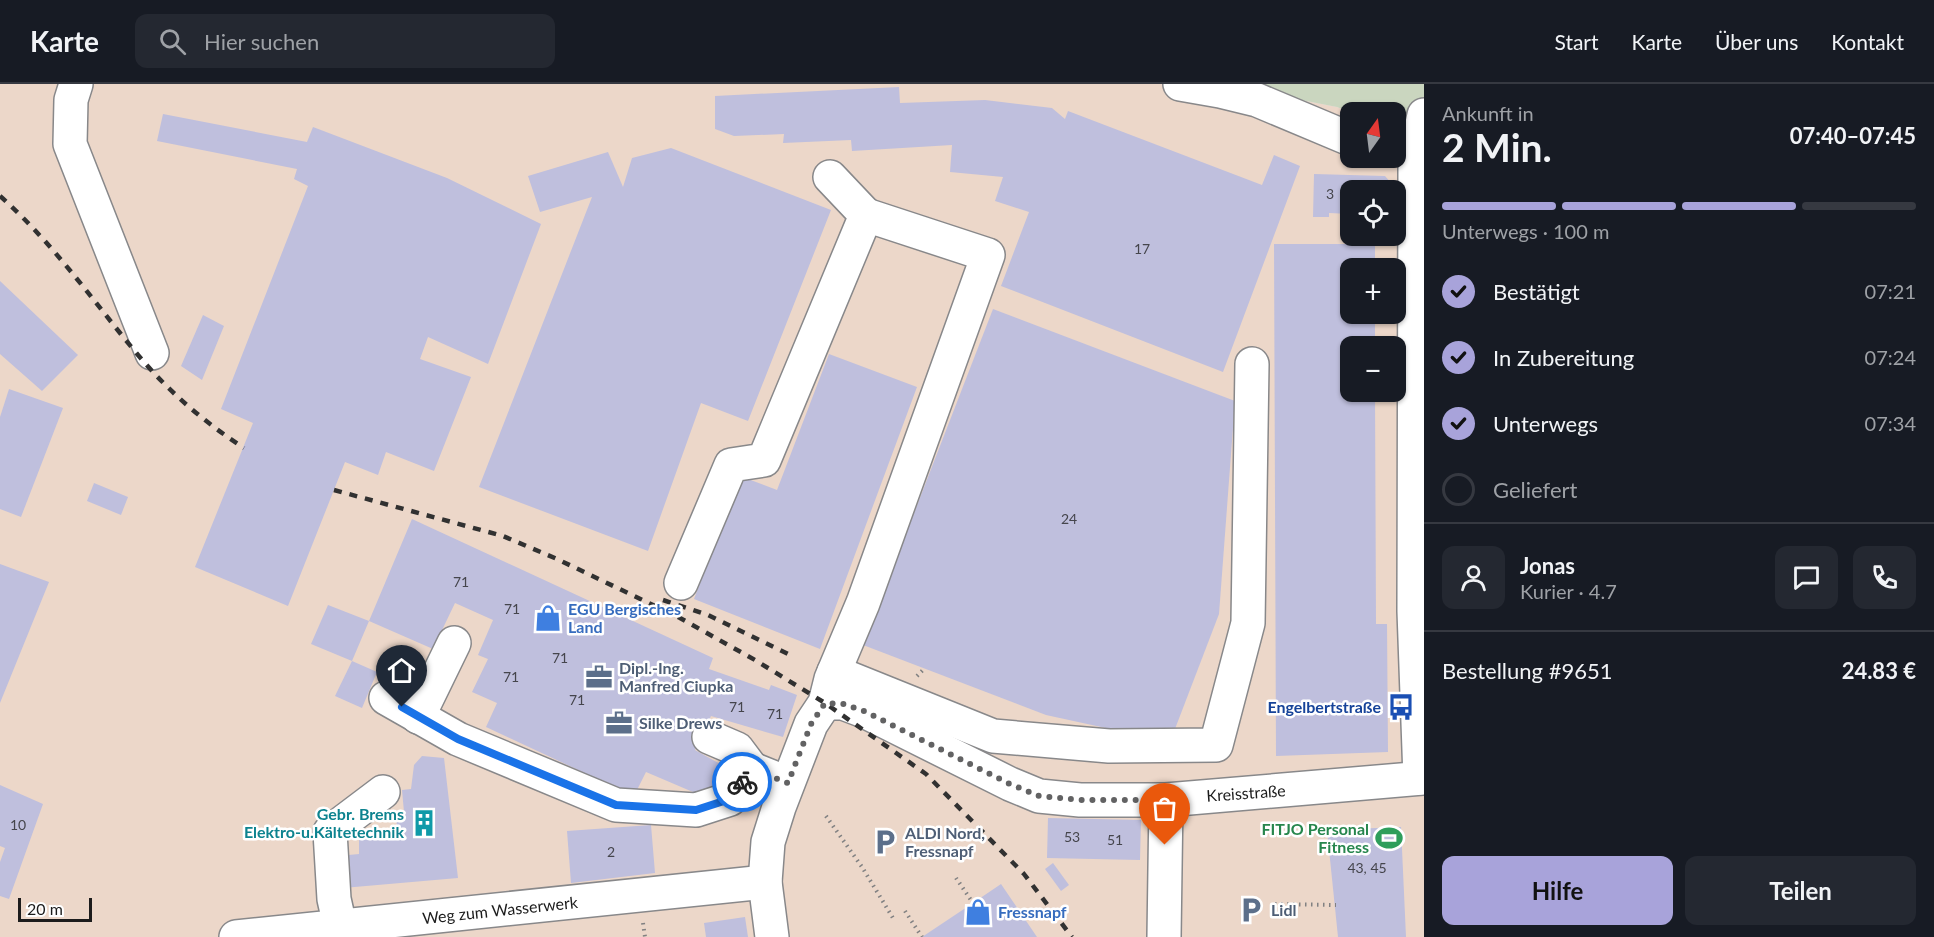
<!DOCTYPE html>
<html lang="de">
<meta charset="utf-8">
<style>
body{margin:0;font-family:Lato,sans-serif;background:#242831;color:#f1f3f6;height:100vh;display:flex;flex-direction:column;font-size:22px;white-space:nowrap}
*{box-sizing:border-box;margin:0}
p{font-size:20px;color:#9ea1a6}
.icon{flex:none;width:33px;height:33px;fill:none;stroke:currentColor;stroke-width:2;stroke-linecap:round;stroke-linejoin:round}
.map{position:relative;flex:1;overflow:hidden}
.drawer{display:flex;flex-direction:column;background:#171b24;width:510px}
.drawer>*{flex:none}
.needle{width:39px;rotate:14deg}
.tools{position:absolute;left:1340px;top:18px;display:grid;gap:12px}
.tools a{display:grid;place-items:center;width:66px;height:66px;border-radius:12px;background:#171b24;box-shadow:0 2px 4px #0004;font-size:30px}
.scale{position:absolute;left:18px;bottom:15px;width:74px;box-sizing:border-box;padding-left:6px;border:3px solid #1c1c1c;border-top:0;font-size:16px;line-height:21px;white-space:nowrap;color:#1c1c1c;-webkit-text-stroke:4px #fff;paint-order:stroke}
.pin{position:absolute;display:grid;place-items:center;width:51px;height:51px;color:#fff;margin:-62px -26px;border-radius:50% 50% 50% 0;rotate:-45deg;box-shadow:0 0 6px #0007}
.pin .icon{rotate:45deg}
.courier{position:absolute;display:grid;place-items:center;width:60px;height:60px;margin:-30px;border:4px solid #1a73e8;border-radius:50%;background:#fff;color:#222;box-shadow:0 2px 8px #0007}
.headline em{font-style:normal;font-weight:700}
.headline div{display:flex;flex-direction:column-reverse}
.headline{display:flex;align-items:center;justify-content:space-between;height:102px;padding:0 18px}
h1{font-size:39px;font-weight:700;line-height:45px}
.bar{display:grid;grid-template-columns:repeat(4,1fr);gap:9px 6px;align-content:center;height:72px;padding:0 18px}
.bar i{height:8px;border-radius:4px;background:#363941}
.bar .on{background:#a8a3da}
.bar p{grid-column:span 4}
.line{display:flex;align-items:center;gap:15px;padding:0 18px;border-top:2px solid #363941}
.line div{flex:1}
.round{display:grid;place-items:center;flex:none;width:63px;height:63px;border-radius:12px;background:#242831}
ol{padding:0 18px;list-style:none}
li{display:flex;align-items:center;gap:18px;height:66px}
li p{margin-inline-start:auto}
li .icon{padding:6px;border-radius:50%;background:#a8a3da;color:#111;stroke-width:4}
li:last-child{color:#9ea1a6}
li i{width:33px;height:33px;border:3px solid #363941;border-radius:50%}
.action{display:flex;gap:12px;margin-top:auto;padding:12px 18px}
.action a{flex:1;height:69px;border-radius:12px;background:#a8a3da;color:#111;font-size:24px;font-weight:700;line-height:69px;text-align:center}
.action a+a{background:#242831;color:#f1f3f6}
header{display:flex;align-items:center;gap:36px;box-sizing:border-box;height:84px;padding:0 30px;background:#171b24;border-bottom:2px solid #363941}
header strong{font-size:28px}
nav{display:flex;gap:33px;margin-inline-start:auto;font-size:21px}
.search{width:420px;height:54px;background:#242831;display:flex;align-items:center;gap:15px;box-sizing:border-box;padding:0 21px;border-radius:12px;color:#9ea1a6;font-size:22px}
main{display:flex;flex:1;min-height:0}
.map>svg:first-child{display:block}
</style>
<header>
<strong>Karte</strong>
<div class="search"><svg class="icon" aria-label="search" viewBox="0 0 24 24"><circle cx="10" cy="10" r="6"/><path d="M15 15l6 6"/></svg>Hier suchen</div>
<nav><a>Start</a><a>Karte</a><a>Über uns</a><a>Kontakt</a></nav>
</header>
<main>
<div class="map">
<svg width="1424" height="853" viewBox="0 0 1424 853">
<rect width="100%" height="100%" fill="#e5e5e7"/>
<path fill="#ecd7c9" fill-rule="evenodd" d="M 0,0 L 1240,0 L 1291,14 L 1337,23 L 1351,28 L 1350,74 L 1395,74 L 1395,36 L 1424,45 L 1424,853 L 0,853 ZM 1350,106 L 1395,106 L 1395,152 L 1350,152 ZM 1350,184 L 1395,184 L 1395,230 L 1350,230 ZM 1350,262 L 1395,262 L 1395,308 L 1350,308 Z"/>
<path fill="#cad6bf" d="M 1240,0 L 1424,0 L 1424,45 L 1395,36 L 1395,28 L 1351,28 L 1337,23 L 1291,14 Z"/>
<g fill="#bfbfdd">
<path d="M 899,3 L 900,19 L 985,16 L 1052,24 L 1065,35 L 1068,27 L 1262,101 L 1274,71 L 1300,82 L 1223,288 L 1001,202 L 1029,128 L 995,117 L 1003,93 L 950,88 L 952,61 L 852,67 L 851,56 L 783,59 L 784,50 L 734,52 L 715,45 L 715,12 Z"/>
<path d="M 163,30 L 307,58 L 313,43 L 447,94 L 541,140 L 488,280 L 428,253 L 420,275 L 471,293 L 434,387 L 386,368 L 378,391 L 345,378 L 288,522 L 195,483 L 253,339 L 221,325 L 308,102 L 294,95 L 297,85 L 157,57 Z"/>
<path d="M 671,64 L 831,126 L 748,337 L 701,319 L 648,467 L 479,403 L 592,113 L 540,128 L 528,92 L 608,68 L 623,103 L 632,74 Z"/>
<path d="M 1314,90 L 1385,92 L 1391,99 L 1391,106 L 1350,106 L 1350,130 L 1329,129 L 1329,133 L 1313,133 Z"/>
<path d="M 1274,160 L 1375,160 L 1375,184 L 1350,184 L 1350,230 L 1375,230 L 1375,262 L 1350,262 L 1350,308 L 1375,308 L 1376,540 L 1387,540 L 1388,668 L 1276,672 Z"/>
<path d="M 0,197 L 78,271 L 42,307 L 0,270 Z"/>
<path d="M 993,225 L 1235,317 L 1219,530 L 1170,658 L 1046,631 L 863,561 Z"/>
<path d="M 203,231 L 224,242 L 202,296 L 181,282 Z"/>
<path d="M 829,270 L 917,303 L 820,565 L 694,515 L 740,392 L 777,406 Z"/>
<path d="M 9,305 L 63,324 L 21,433 L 0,425 L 0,333 Z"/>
<path d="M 94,399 L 128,413 L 121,431 L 87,417 Z"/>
<path d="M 412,435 L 713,574 L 709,585 L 769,606 L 771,601 L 797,611 L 783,653 L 711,632 L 695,666 L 722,681 L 707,714 L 646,688 L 634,712 L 486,643 L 497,619 L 472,608 L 488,575 L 478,571 L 493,536 L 455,519 L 433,565 L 369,537 L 352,577 L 311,560 L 328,521 L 369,537 Z"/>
<path d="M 0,480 L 49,498 L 0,619 Z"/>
<path d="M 352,577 L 377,588 L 362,624 L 335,612 Z"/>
<path d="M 422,672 L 444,674 L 458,794 L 343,804 L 338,772 L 359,770 L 359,754 L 398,749 L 395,728 L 404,728 L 402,706 L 411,705 L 414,681 Z"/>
<path d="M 0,701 L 43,720 L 9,815 L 0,812 L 0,778 L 5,764 L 0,762 Z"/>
<path d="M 1048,734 L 1141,736 L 1140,776 L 1047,774 Z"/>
<path d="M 651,741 L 655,789 L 571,799 L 567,747 Z"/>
<path d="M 1401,743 L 1406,853 L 1338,853 L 1327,746 Z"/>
<path d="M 1053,779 L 1069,801 L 1061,807 L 1045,785 Z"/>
<path d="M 1001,800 L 1037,853 L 922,853 L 973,819 Z"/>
<path d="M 745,833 L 748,853 L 706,853 L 704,839 Z"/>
</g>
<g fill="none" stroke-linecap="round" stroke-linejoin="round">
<defs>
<g id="minor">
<path d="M 76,0 L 71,16 L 70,60 L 152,269"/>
<path d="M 1180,0 L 1220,7 L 1257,16 L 1350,55"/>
<path d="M 681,499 L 731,381 L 764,376 L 866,131 L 830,93"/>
<path d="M 834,588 L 993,652 L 1109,662 L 1216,661 L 1248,539 L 1252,280"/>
<path d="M 386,614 L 458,655 L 616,721 L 696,726 L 730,715 L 752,685 L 787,699"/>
<path d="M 825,619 L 843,619 L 864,627 L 1010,700 L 1039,712 L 1080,716 L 1166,716 L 1424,694"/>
<path d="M 418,633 L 454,559"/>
<path d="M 709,653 L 737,665 L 752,685"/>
<path d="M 1420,694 L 1414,527 L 1415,94 L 1415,71 L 1424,31"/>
<path d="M 340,842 L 334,815 L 330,748 L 383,708"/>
<path d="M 236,853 L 765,798"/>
<path d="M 772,853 L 765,798 L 768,758 L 779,723 L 811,640 L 825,619 L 831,595 L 863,519 L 988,171 L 866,131"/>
<path d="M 1164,853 L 1166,716"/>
</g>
</defs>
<use href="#minor" stroke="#88888a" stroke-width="36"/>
<g stroke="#818182" stroke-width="4" stroke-dasharray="1.5 4.5" stroke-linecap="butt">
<path d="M 917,592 L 924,585"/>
<path d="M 826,732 L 862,783 L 893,834"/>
<path d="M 956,794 L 973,819"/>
<path d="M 1275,820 L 1336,821"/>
<path d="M 905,827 L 922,853"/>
<path d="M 643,839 L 645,853"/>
</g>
<use href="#minor" stroke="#fff" stroke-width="33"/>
<g stroke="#313131" stroke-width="4.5" stroke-dasharray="8 8" stroke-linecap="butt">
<path d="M 0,112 C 53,159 93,217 138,271 C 169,308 204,338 244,364"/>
<path d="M 334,406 L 503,452 L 557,475 L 680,534 L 755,576 L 825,619 L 926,690 L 1024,790 L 1072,853"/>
<path d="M 663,516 L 708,531 L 788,570"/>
</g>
</g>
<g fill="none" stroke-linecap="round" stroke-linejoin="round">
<path stroke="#626263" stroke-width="6" stroke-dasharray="0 10.8" d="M 742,698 L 752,685 L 788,699 L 811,640 L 825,619 L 843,620 L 864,627 L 1010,700 L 1039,712 L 1080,716 L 1166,716 L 1165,761"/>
<path stroke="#1a73e8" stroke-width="8" d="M 402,623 L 458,655 L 616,721 L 696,726 L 730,715 L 742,698"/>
</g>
<defs>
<symbol id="shop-bare" viewBox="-9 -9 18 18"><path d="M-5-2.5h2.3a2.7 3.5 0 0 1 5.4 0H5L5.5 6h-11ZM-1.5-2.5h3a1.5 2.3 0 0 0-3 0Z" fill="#3f7fe0" stroke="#fff" stroke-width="2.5" paint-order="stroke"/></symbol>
<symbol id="office-bare" viewBox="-9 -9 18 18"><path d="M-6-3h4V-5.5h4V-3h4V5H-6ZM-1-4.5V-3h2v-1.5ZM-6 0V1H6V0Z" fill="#5c6f8a" stroke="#fff" stroke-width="2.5" paint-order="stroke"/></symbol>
<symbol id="bus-bare" viewBox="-9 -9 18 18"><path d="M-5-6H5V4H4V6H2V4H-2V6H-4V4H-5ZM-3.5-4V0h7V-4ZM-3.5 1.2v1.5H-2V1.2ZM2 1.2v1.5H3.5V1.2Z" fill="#1a4fb4" stroke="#fff" stroke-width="2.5" paint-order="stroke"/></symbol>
<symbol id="building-bare" viewBox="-9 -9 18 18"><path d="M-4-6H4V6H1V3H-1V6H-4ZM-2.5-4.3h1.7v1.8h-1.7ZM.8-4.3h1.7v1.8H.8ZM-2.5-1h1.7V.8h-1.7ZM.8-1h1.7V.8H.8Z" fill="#0f9aa8" stroke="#fff" stroke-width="2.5" paint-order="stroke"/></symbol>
<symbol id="stadium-bare" viewBox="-9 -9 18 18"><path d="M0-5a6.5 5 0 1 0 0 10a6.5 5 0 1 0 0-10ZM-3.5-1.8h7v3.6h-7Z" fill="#2e9e5b" stroke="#fff" stroke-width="2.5" paint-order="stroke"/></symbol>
<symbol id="parking-bare" viewBox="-9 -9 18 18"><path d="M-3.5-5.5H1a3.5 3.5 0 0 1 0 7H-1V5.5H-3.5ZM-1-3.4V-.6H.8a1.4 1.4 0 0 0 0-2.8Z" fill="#5c6f8a" stroke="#fff" stroke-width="2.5" paint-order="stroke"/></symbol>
</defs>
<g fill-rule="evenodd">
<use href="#shop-bare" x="529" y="515" width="38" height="38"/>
<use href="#office-bare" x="580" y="574" width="38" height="38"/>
<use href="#bus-bare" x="1382" y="604" width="38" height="38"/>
<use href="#office-bare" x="600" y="620" width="38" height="38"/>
<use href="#building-bare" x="405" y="720" width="38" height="38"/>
<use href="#stadium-bare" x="1370" y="735" width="38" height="38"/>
<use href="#parking-bare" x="866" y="739" width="38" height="38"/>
<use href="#parking-bare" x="1232" y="807" width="38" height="38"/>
<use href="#shop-bare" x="959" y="809" width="38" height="38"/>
</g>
<g text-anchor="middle" stroke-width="5" stroke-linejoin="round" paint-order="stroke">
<g font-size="14" fill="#45454c">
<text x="1330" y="115">3</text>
<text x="1142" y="170">17</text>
<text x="1069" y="440">24</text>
<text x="461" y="503">71</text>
<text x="512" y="530">71</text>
<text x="560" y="579">71</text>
<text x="511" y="598">71</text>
<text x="577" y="621">71</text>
<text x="737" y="628">71</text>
<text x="775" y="635">71</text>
<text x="18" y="746">10</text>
<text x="1072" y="758">53</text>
<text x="1115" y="761">51</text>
<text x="611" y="773">2</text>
<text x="1367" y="789">43, 45</text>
</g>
<g font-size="16" font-weight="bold" fill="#366cbe" stroke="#fff" text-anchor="start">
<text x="568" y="531">EGU Bergisches<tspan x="568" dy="18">Land</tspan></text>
<text x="998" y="834">Fressnapf</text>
</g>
<g font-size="16" font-weight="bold" fill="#4e5e75" stroke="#fff" text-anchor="start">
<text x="619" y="590">Dipl.-Ing.<tspan x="619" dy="18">Manfred Ciupka</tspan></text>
<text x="639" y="645">Silke Drews</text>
<text x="905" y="755">ALDI Nord,<tspan x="905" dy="18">Fressnapf</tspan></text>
<text x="1271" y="832">Lidl</text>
</g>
<g font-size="16" font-weight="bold" fill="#164399" stroke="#fff" text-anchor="end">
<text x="1381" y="629">Engelbertstraße</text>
</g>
<g font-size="16" fill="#1c1c1c" stroke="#fff">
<text transform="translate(1246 709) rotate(-4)" y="6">Kreisstraße</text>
<text transform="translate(500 826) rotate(-6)" y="6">Weg zum Wasserwerk</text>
</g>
<g font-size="16" font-weight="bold" fill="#0d838f" stroke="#fff" text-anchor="end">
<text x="404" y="736">Gebr. Brems<tspan x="404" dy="18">Elektro-u.Kältetechnik</tspan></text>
</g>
<g font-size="16" font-weight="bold" fill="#27864d" stroke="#fff" text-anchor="end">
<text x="1369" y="751">FITJO Personal<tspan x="1369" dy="18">Fitness</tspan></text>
</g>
</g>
</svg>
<div class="tools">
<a><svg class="needle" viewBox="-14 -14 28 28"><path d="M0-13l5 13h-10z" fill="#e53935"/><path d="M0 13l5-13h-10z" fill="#9ea1a6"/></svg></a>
<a><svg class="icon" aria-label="locate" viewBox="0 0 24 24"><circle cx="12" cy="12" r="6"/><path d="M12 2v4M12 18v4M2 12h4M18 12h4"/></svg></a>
<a>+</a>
<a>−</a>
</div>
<div class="scale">20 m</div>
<div class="pin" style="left:1165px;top:761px;background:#ea580c"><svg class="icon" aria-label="bag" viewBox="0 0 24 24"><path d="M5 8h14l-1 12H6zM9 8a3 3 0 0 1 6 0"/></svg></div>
<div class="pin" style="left:402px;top:623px;background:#1f2937"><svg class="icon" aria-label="home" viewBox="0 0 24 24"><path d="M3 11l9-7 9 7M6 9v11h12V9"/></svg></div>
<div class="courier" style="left:742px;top:698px"><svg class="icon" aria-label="bike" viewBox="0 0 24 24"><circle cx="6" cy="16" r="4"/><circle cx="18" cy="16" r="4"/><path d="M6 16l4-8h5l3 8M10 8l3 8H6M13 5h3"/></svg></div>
</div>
<section class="drawer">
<div class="headline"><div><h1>2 Min.</h1><p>Ankunft in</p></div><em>07:40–07:45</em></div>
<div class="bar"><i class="on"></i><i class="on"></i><i class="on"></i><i></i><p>Unterwegs · 100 m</p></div>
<ol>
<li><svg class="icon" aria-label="check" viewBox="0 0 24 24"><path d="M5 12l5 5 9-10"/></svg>Bestätigt<p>07:21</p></li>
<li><svg class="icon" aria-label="check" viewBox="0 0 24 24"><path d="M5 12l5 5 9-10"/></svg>In Zubereitung<p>07:24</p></li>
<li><svg class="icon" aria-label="check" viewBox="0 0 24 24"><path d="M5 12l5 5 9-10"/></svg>Unterwegs<p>07:34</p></li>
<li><i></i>Geliefert</li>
</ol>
<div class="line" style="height:108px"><a class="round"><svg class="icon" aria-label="person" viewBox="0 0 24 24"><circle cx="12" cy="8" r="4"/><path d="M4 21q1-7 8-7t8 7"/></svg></a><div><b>Jonas</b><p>Kurier · 4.7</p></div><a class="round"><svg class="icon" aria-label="chat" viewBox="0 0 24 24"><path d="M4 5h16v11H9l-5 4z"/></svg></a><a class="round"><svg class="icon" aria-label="phone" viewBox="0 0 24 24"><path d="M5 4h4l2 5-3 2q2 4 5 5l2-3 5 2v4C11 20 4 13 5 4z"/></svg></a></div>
<div class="line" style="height:78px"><div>Bestellung #9651</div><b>24.83 €</b></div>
<div class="action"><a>Hilfe</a><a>Teilen</a></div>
</section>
</main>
